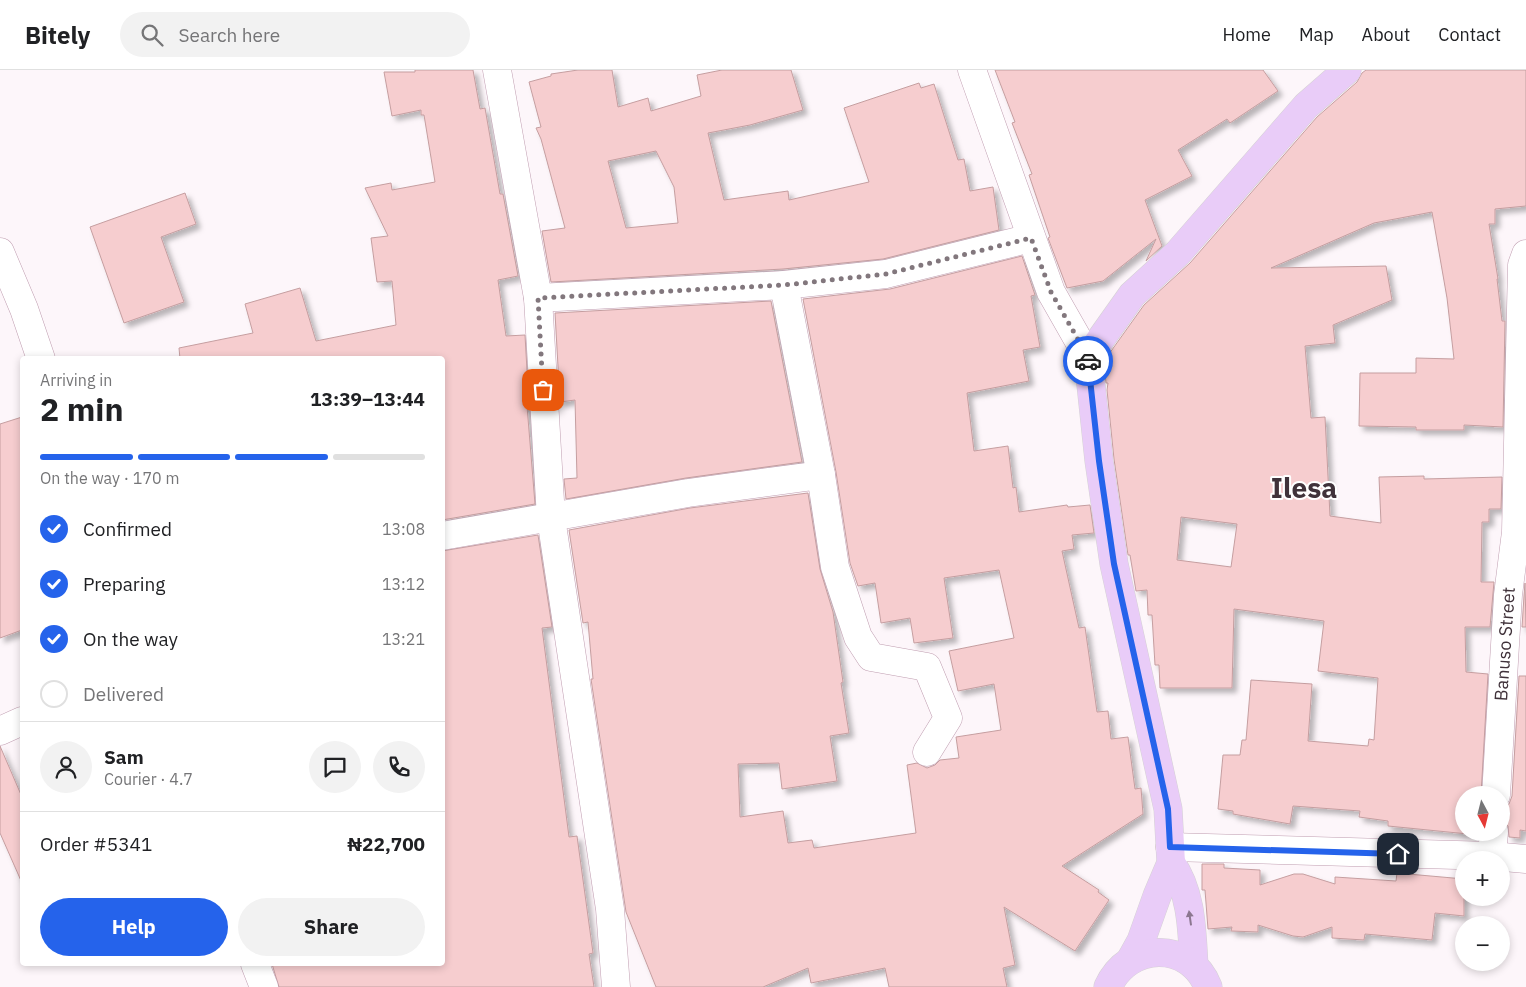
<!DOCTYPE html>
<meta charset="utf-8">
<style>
body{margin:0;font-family:"IBM Plex Sans",sans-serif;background:#f2f2f2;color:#202124;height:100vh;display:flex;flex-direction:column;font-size:19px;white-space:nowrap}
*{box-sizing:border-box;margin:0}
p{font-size:16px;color:#757577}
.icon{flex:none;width:28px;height:28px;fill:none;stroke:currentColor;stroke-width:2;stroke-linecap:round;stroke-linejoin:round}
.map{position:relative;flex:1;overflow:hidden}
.details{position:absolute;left:20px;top:286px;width:425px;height:610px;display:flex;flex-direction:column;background:#fff;border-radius:5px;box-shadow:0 2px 8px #0003}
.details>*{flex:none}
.needle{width:32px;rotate:173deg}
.buttons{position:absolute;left:1455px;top:716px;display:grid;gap:10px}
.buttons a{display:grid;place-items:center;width:55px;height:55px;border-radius:50%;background:#fff;box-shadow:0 2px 8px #0003;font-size:25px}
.pin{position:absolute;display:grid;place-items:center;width:42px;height:42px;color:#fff;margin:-21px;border-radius:10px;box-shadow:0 2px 8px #0006}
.courier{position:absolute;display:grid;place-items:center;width:50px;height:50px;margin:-25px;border:4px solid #2563eb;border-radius:50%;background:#fff;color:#222;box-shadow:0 1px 6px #0007}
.overview em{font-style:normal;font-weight:800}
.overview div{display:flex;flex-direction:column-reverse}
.overview{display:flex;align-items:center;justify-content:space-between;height:85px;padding:0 20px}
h1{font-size:32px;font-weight:800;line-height:38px}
.bar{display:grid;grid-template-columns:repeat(4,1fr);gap:8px 5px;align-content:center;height:60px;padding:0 20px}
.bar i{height:6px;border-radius:4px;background:#e0e0e0}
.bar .selected{background:#2563eb}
.bar p{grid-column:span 4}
.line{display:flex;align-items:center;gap:12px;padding:0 20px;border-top:1px solid #e0e0e0}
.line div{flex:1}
.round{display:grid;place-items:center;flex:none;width:52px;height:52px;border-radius:26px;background:#f2f2f2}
ol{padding:0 20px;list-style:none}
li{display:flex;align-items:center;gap:15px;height:55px}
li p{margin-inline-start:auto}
li .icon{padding:5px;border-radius:50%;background:#2563eb;color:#fff;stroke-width:4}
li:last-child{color:#757577}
li i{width:28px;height:28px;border:2px solid #e0e0e0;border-radius:50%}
.cta{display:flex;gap:10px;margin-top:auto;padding:10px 20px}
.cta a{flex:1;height:58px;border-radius:30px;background:#2563eb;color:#fff;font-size:20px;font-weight:800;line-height:58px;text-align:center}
.cta a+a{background:#f2f2f2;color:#202124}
header{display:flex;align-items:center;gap:30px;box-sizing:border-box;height:70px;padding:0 25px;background:#fff;border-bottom:1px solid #e0e0e0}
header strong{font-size:24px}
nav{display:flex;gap:28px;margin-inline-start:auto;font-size:18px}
.search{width:350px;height:45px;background:#f2f2f2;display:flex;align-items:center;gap:12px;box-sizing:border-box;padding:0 18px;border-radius:28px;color:#757577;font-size:19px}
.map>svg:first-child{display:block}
</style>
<header>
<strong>Bitely</strong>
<div class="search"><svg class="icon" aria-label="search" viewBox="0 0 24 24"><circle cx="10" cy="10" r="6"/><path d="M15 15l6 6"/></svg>Search here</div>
<nav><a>Home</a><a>Map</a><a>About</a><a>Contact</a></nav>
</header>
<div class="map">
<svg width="1526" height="917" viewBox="0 0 1526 917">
<defs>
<filter id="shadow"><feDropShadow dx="4.5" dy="4.5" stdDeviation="2.5" flood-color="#0004"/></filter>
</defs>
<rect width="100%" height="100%" fill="#fdf6fa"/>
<g fill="#f6cdcf" stroke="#c59ea0" fill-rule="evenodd" filter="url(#shadow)">
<path d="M 415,0 L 473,0 L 480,39 L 485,38 L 500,124 L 503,124 L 518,206 L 498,210 L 506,266 L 525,265 L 529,336 L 527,336 L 535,434 L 442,450 L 442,289 L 180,289 L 179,278 L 253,263 L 245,234 L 300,218 L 316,271 L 396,255 L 392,211 L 377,212 L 371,168 L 388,166 L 365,118 L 391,113 L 392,120 L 435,112 L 424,45 L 421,45 L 421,40 L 392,46 L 384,2 L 415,2 Z"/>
<path d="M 578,0 L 612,0 L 618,37 L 648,28 L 651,41 L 701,26 L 697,5 L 722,0 L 791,0 L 803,40 L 750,55 L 708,63 L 724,130 L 788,121 L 789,130 L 869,112 L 844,38 L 919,13 L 921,18 L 934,14 L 958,90 L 964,89 L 970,121 L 993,117 L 999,160 L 883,189 L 783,199 L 551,212 L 542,161 L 565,158 L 541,69 L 536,58 L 541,57 L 529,12 L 551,6 L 551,4 ZM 656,81 L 674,117 L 678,153 L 626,158 L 608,91 Z"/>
<path d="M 995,0 L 1263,0 L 1278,21 L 1230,53 L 1227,49 L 1178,80 L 1192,106 L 1145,130 L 1162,176 L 1146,191 L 1156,169 L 1103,211 L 1067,218 L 1048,168 L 1050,167 L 1029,105 L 1032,104 L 1012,53 L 1015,52 Z"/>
<path d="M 1366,0 L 1526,0 L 1526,136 L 1495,139 L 1495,154 L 1489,154 L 1498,209 L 1497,209 L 1502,251 L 1505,251 L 1503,357 L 1464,355 L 1464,360 L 1416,360 L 1416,357 L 1359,356 L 1360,303 L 1416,303 L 1416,288 L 1454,289 L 1447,228 L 1432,142 L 1374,153 L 1271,198 L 1386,196 L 1392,230 L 1333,255 L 1335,273 L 1305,276 L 1311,348 L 1325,347 L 1330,446 L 1381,453 L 1379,407 L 1424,406 L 1424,409 L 1502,407 L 1501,439 L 1489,439 L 1489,452 L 1482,452 L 1481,512 L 1494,512 L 1490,557 L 1465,557 L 1466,602 L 1488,604 L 1481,725 L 1464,725 L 1464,762 L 1478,762 L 1478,765 L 1388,756 L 1388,751 L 1359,747 L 1360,741 L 1293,736 L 1290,754 L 1233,744 L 1233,741 L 1218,739 L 1223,685 L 1240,685 L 1242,670 L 1246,670 L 1251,610 L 1312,614 L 1308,671 L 1368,676 L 1369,669 L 1374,670 L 1378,608 L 1318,601 L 1324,551 L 1234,539 L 1232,618 L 1160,618 L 1159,595 L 1155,595 L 1152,545 L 1148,545 L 1147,520 L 1136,521 L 1130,485 L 1128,485 L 1114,389 L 1107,320 L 1108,313 L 1106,313 L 1104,291 L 1144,235 L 1190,193 L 1317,47 L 1357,12 L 1362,3 ZM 1181,447 L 1237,454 L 1231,497 L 1177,490 Z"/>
<path d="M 185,123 L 196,154 L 161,167 L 184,232 L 124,253 L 90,157 Z"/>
<path d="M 1022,186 L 1035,225 L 1031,226 L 1040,277 L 1023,280 L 1029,311 L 967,323 L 974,381 L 1008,376 L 1013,418 L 1016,417 L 1019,442 L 1067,435 L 1068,437 L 1090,435 L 1094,463 L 1072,465 L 1074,479 L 1062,481 L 1079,558 L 1085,557 L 1097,642 L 1108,641 L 1111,669 L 1128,667 L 1135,719 L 1141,718 L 1143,744 L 1062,796 L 1099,820 L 1098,822 L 1109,830 L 1075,881 L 1004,837 L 1015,895 L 1003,898 L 1007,917 L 889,917 L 885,898 L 811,913 L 808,898 L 763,917 L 656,917 L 626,842 L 591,609 L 593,609 L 588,552 L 583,553 L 569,460 L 690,438 L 808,423 L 820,499 L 833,542 L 843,612 L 841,613 L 849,663 L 830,666 L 837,711 L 782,719 L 779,693 L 738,694 L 740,747 L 783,741 L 788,773 L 812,770 L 814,778 L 916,763 L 907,695 L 917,693 L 927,698 L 935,695 L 940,690 L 959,688 L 956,667 L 1001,660 L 994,614 L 958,621 L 949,581 L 1014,568 L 999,500 L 944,508 L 953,568 L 914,573 L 910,548 L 881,553 L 875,513 L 858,516 L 850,493 L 836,402 L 803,229 L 890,219 Z"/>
<path d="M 771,231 L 802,392 L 686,408 L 566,429 L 564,409 L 577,408 L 575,330 L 560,332 L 555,243 Z"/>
<path d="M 22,347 L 22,560 L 0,568 L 0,354 Z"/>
<path d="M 538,465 L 552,557 L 542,558 L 569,767 L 577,766 L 593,883 L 589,884 L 594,917 L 279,917 L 272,894 L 442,894 L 442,481 Z"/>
<path d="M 1525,513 L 1526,557 L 1522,557 L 1524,526 Z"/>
<path d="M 1519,606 L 1526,606 L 1526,761 L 1520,760 L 1520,768 L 1509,767 L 1508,756 L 1501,748 L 1501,739 L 1509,734 L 1512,726 Z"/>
<path d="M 0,676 L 22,727 L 22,813 L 0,763 Z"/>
<path d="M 1202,794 L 1224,794 L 1224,798 L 1260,800 L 1260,815 L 1294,804 L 1303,804 L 1335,814 L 1335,807 L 1396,811 L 1397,803 L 1464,809 L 1464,846 L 1435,843 L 1432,870 L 1365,864 L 1364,870 L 1332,868 L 1332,857 L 1303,867 L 1293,866 L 1258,855 L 1258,862 L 1231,861 L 1232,857 L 1208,859 L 1205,820 L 1202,820 Z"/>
</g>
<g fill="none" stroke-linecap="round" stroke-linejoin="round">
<defs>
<g id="minor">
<path d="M 497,0 L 538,228 L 551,448 L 610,839 L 616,917"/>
<path d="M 0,182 L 24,239 L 41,289"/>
<path d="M 784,215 L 821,405 L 835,497 L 858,567 L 871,587 L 927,597 L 948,648 L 927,682"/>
<path d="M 538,228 L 784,215 L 886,204 L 1031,168"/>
<path d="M 442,466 L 688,423 L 821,405"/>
<path d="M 0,661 L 22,651"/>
<path d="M 1496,725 L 1508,525 L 1516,462 L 1522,195 L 1526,184"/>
<path d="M 1170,777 L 1492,786 L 1526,789"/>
<path d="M 1492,786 L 1494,762"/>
<path d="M 255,894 L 264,917"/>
</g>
<path id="tertiary" d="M 972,0 L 1051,222 L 1088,287"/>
<g id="primary">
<path d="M 1171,793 C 1192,822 1192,862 1194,896"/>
<path d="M 1131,889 L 1141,871 L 1157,826 L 1171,793 L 1168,739 L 1114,494 L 1099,391 L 1088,287 L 1132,225 L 1178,183 L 1306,36 L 1347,0"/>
<path d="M 1108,917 C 1128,872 1190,870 1208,917"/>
</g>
</defs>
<use href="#minor" stroke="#c09eb1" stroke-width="29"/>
<use href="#tertiary" stroke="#c09eb1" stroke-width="29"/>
<use href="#primary" stroke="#d5d2d4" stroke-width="29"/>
<use href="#minor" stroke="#fff" stroke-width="28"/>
<use href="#tertiary" stroke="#fff" stroke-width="28"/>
<use href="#primary" stroke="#e9ccf8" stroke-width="28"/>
</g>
<defs><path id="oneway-solid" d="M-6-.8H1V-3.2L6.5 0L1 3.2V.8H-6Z" transform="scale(1.25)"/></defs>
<use fill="#8c7790" href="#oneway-solid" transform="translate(1190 848) rotate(-98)"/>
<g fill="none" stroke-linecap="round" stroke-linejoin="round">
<path stroke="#82777d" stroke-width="5" stroke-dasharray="0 9" d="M 543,320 L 538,228 L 784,215 L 886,204 L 1031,168 L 1051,222 L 1088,287 L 1088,291"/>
<path stroke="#2563eb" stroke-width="6" d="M 1088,291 L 1099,391 L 1114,494 L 1168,739 L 1170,777 L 1398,784"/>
</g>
<g text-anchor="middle" stroke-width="4" stroke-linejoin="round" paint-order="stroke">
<g font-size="18" fill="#40323a" stroke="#fff">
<text transform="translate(1505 574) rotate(-86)" y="6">Banuso Street</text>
</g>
<g font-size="28" font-weight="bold" fill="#40323a" stroke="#fff">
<text x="1304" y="428">Ilesa</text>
</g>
</g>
</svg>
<div class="buttons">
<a><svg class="needle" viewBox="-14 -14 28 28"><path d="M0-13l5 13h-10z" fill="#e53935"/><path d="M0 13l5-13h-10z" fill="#757577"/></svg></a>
<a>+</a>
<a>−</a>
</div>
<div class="pin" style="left:543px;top:320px;background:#ea580c"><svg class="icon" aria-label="bag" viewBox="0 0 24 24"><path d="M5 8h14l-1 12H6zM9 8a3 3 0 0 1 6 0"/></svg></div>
<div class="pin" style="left:1398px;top:784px;background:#1f2937"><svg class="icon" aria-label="home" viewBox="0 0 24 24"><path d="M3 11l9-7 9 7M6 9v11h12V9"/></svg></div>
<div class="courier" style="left:1088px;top:291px"><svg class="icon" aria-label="car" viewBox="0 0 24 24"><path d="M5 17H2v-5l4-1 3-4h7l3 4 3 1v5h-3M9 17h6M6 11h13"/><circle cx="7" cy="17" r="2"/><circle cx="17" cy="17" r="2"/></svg></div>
<section class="details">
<div class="overview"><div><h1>2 min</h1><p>Arriving in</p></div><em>13:39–13:44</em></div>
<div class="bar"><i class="selected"></i><i class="selected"></i><i class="selected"></i><i></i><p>On the way · 170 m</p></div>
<ol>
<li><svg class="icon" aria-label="check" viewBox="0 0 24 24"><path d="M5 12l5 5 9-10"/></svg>Confirmed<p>13:08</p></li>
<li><svg class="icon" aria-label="check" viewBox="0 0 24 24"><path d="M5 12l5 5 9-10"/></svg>Preparing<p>13:12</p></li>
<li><svg class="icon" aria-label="check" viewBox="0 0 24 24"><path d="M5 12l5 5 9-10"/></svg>On the way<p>13:21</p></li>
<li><i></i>Delivered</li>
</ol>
<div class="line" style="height:90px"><a class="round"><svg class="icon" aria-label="person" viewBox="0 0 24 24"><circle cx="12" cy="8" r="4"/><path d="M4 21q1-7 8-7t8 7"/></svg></a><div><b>Sam</b><p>Courier · 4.7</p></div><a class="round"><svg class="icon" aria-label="chat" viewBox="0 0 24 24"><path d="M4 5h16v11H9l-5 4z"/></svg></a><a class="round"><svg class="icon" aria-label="phone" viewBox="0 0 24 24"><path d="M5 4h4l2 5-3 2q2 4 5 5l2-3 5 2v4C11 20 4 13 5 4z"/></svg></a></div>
<div class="line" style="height:65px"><div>Order #5341</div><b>₦22,700</b></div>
<div class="cta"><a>Help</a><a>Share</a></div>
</section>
</div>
